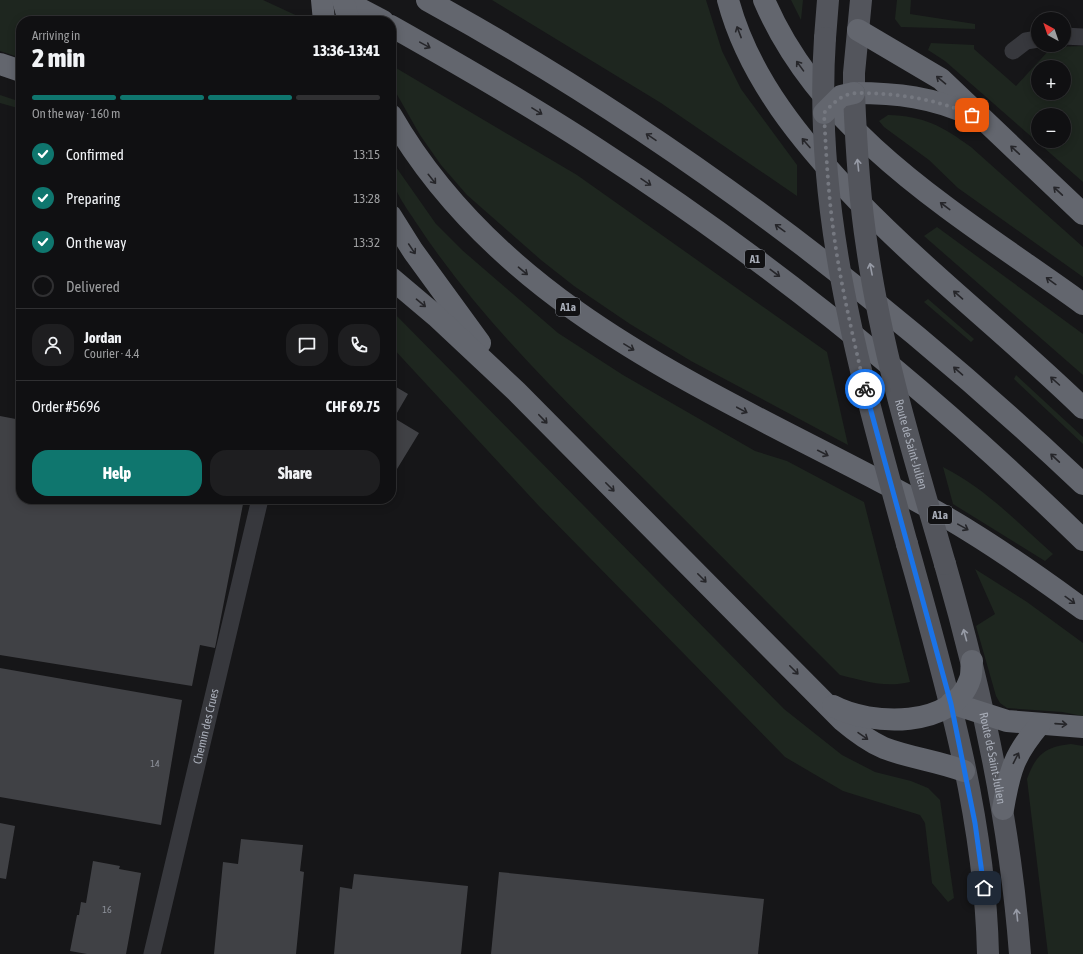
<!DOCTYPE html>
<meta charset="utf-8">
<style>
body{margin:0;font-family:"Asap Condensed",sans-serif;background:#1e1e20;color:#f1f3f6;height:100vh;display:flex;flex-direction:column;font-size:15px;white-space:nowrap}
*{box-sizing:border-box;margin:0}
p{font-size:13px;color:#9c9d9f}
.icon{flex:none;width:22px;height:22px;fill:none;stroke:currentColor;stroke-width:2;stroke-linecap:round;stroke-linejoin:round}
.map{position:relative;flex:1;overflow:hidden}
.drawer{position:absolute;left:16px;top:16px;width:380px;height:488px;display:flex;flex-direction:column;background:#101012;border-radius:16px;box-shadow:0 2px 10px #0003,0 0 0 1px #303032}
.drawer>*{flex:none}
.needle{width:26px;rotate:320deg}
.tools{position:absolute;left:1031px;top:12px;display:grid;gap:8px}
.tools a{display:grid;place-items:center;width:40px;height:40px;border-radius:50%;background:#101012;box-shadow:0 2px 10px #0003,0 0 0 1px #303032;font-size:20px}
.pin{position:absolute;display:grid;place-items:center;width:34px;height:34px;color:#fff;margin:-17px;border-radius:8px;box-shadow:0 2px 6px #0006}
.courier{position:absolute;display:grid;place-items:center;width:40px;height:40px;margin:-20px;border:3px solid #1a73e8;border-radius:50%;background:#fff;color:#222;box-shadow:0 1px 5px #0007}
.summary em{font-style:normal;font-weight:800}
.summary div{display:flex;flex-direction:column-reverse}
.summary{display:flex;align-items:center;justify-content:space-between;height:68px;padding:0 16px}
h1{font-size:26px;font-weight:800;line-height:30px}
.bar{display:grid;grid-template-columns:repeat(4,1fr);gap:6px 4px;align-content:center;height:48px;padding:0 16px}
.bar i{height:5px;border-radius:3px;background:#303032}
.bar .on{background:#0f766e}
.bar p{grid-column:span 4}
.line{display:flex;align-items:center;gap:10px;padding:0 16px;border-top:1px solid #303032}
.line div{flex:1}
.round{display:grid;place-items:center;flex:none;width:42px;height:42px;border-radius:16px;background:#1e1e20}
ol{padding:0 16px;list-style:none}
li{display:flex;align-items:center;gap:12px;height:44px}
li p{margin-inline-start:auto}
li .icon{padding:4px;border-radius:50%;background:#0f766e;color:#fff;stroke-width:4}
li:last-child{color:#9c9d9f}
li i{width:22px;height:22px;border:2px solid #303032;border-radius:50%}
.primary-button{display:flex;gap:8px;margin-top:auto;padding:8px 16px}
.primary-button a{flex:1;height:46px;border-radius:16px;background:#0f766e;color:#fff;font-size:16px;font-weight:800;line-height:46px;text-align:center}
.primary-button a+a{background:#1e1e20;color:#f1f3f6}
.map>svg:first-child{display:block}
</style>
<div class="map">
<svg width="1083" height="954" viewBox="0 0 1083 954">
<rect width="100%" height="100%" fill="#161618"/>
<g fill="#1e261f" fill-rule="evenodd">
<path d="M 0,0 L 263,0 L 304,19 L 304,21 L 21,21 L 21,58 L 0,51 Z"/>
<path d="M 492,0 L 706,0 L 722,51 L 741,89 L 797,165 L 797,196 L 661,103 Z"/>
<path d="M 791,0 L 803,0 L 801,20 Z"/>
<path d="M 897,0 L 911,0 L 910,14 L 975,24 L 975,29 L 901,27 L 895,19 Z"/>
<path d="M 931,43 L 974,45 L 974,49 L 1016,86 L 1052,47 L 1083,46 L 1083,182 L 945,61 L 928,50 ZM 1038,67 L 1064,67 L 1064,93 L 1038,93 ZM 1038,115 L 1064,115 L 1064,141 L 1038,141 Z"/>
<path d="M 391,65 L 577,175 L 827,352 L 848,445 L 691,361 L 630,324 L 574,286 L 541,260 L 467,195 L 441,165 L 420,135 L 391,84 Z"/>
<path d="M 0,95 L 21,102 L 21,109 L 0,103 Z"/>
<path d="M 888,115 C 924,116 942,126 971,147 L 1083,247 L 1083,277 L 958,188 L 929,160 L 884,127 L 879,121 Z"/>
<path d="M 396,167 L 436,224 L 462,250 L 558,333 L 623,375 L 755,451 L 787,461 L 864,502 L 910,682 C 884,688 865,681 840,675 C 783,618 727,562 670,505 C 581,416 487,330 417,224 C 407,208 391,189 391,169 Z"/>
<path d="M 937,227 L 1083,334 L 1083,375 L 924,236 Z"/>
<path d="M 928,299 L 974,339 L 971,342 L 924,302 Z"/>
<path d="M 391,310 L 784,709 L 842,755 L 875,772 L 911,781 L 928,788 L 940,800 L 954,898 L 948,902 L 932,883 L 925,823 L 920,815 L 843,791 L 785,757 L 538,505 L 391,346 Z"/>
<path d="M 1016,375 L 1083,437 L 1083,444 L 1014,379 Z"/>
<path d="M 943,467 C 985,488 1018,523 1053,554 L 1045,561 L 953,504 Z"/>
<path d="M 975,569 L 1027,602 L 1083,643 L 1083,716 L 1062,712 L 1007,708 L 1000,703 L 996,696 L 976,626 L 995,614 Z"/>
<path d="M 1071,744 L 1083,746 L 1083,954 L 1048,954 L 1027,779 C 1036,755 1044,747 1071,744 Z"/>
</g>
<g fill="#404145">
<path d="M 391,384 L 408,394 L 394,418 L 419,433 L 397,469 L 391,465 Z"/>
<path d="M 0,416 L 21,420 L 21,499 L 244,499 L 215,648 L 200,645 L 192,686 L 0,655 Z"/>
<path d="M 0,668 L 182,700 L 161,825 L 0,797 Z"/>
<path d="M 0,823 L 15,826 L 6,879 L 0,878 Z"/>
<path d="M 241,839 L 303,845 L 300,871 L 304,872 L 296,954 L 214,954 L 223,862 L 238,864 Z"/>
<path d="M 93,861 L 120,866 L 119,869 L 141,873 L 126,954 L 87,954 L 70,951 L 77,915 L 79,915 L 81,902 L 86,903 Z"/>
<path d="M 499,872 L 764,899 L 758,954 L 491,954 Z"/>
<path d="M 354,874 L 468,886 L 461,954 L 334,954 L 340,887 L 352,889 Z"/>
</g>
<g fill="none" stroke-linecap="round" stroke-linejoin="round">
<g stroke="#37383d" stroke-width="17">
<path d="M 1064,36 L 1083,37"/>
<path d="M 1013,51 L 1026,41 L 1038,39"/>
<path id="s1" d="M 152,954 L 260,499"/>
</g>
<g stroke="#53555c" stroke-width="22">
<path d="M 825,38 L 828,0"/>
<path d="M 854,93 L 854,73 L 861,0"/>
<path d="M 907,544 C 944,677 985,814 988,954"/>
<path id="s2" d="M 945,564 C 982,692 1010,821 1020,954"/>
</g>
<g stroke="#63666e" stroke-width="22">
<path d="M 322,0 L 324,21"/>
<path d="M 343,0 L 383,21"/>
<path d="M 427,0 C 666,131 885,297 1083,484"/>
<path d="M 728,0 C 749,79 803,143 858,201 C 929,274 1010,337 1083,408"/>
<path d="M 764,0 C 823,139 966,219 1083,304"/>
<path d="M 391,26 C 462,66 532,106 600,151 C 774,264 935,395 1083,540"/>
<path d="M 858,30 L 941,79 L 1083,214"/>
<path d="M 0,64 L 21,71"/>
<path d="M 854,93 C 896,93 934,97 973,116"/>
<path d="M 391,115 C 498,301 693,383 874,478 C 906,495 939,512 969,531 C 1008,555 1046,582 1083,609"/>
<path d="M 391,216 L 413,251 L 480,343"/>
<path d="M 391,278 L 436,316 L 516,391 L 842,720 C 855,731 868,741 884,748 C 910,758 938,761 964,771"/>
<path d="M 951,703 L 1007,721 L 1083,727"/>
<path d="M 833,706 C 870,726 954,729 970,679 C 972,674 971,667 972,661"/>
<path d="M 1003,809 C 1010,769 1014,755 1040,724"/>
</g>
<g stroke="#53555c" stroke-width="22">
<path d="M 825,38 C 813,214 861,376 907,544"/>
<path id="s3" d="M 854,93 C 856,144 859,196 867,247 C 882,354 915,460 945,564"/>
</g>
<g stroke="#63666e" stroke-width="22">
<path d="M 343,0 L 349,21"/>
<path d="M 824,113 L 841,96 L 854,93"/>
</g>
</g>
<defs><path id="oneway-shaft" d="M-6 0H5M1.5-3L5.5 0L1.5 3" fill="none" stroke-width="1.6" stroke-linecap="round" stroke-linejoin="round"/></defs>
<g stroke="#26262a">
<use href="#oneway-shaft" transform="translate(739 32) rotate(-111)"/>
<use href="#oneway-shaft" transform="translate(425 45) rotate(29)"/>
<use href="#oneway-shaft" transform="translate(800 66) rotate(-126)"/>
<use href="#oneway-shaft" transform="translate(941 80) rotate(-140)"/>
<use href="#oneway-shaft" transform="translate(537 111) rotate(32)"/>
<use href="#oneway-shaft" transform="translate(651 137) rotate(-146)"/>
<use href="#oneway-shaft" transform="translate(806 143) rotate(-131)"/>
<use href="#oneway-shaft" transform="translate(1015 150) rotate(-137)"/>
<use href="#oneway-shaft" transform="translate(432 179) rotate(51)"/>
<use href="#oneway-shaft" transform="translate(646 182) rotate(34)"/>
<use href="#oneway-shaft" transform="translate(1058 191) rotate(-137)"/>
<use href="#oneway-shaft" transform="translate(945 206) rotate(-143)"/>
<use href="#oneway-shaft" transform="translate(780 228) rotate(-144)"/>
<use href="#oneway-shaft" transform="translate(412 249) rotate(56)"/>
<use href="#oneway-shaft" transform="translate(523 271) rotate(40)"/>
<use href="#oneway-shaft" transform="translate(775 273) rotate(37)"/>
<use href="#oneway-shaft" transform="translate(1051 281) rotate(-144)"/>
<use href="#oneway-shaft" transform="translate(958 295) rotate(-139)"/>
<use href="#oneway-shaft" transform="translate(421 303) rotate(40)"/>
<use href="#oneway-shaft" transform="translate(629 347) rotate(31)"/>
<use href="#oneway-shaft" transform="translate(958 371) rotate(-139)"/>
<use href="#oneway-shaft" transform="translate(1055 381) rotate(-138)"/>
<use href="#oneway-shaft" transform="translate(742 410) rotate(28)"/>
<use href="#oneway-shaft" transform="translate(543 419) rotate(46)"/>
<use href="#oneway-shaft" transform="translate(823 453) rotate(27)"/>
<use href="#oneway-shaft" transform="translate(1055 458) rotate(-137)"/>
<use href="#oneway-shaft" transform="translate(610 487) rotate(45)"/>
<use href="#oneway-shaft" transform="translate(963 527) rotate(29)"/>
<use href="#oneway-shaft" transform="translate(702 578) rotate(45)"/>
<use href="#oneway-shaft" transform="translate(1070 600) rotate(36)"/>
<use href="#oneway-shaft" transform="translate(794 670) rotate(45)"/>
<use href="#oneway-shaft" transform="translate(1061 724) rotate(4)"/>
<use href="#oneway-shaft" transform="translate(863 736) rotate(35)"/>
<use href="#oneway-shaft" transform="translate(1016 758) rotate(-63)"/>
</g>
<g stroke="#979ba6">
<use href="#oneway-shaft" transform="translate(858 165) rotate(-96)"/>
<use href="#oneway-shaft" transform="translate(871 269) rotate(-101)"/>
<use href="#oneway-shaft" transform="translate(965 635) rotate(-105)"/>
<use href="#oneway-shaft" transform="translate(1017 915) rotate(-96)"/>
</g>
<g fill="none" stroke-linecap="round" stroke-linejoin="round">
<path stroke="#757880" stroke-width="4" stroke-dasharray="0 7.2" d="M 865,389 C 853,336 840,283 833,228 C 828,190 826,152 824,113 C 835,101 844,92 862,93 C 901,94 936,99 972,115"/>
<path stroke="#1a73e8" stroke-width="5" d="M 865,389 L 951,704 L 975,823 L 984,888"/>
</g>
<g text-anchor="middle" stroke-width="3" stroke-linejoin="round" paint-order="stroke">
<g font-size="10" fill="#8e929b">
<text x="155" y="767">14</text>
<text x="107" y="913">16</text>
</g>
<g fill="#111113" stroke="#7b7e86" stroke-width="1">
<rect x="745" y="250" width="20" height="18" rx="3"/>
<rect x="556" y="298" width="24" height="18" rx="3"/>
<rect x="928" y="506" width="24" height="18" rx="3"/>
</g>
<g font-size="11" font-weight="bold" fill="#a8adb8">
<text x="755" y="263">A1</text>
<text x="568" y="311">A1a</text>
<text x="940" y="519">A1a</text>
</g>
<g font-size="12" fill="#a8adb8" stroke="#111113">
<text dy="4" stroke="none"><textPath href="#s3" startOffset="357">Route de Saint-Julien</textPath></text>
<text dy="4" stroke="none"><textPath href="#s1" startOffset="234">Chemin des Crues</textPath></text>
<text dy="4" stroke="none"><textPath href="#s2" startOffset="200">Route de Saint-Julien</textPath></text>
</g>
</g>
</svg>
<div class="tools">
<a><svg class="needle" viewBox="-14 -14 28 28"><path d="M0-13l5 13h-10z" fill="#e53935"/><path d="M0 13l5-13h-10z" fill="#9c9d9f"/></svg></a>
<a>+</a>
<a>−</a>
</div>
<div class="pin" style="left:972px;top:115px;background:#ea580c"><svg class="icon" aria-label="bag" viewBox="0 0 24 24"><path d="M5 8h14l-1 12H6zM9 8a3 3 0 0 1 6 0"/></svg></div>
<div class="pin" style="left:984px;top:888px;background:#1f2937"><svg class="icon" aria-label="home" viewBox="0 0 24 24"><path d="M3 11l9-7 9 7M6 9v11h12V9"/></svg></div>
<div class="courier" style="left:865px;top:389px"><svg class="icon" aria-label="bike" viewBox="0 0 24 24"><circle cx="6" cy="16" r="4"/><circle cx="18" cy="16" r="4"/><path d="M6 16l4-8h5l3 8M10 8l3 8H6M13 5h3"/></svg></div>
<section class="drawer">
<div class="summary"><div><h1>2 min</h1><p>Arriving in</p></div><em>13:36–13:41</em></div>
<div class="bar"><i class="on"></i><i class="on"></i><i class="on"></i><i></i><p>On the way · 160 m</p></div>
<ol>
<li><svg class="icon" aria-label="check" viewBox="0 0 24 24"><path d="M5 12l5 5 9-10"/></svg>Confirmed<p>13:15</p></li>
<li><svg class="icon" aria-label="check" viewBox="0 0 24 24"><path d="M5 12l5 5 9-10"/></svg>Preparing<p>13:28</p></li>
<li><svg class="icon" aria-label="check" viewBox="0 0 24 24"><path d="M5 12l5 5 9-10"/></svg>On the way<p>13:32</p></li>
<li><i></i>Delivered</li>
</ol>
<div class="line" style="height:72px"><a class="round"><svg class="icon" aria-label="person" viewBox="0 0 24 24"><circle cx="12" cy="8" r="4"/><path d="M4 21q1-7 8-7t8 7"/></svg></a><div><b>Jordan</b><p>Courier · 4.4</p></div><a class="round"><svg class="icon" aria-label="chat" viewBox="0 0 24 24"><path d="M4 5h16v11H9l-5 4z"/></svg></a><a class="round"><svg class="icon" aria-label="phone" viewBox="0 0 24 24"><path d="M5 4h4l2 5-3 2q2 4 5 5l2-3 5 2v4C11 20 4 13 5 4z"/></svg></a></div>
<div class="line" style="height:52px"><div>Order #5696</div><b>CHF 69.75</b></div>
<div class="primary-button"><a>Help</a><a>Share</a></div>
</section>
</div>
